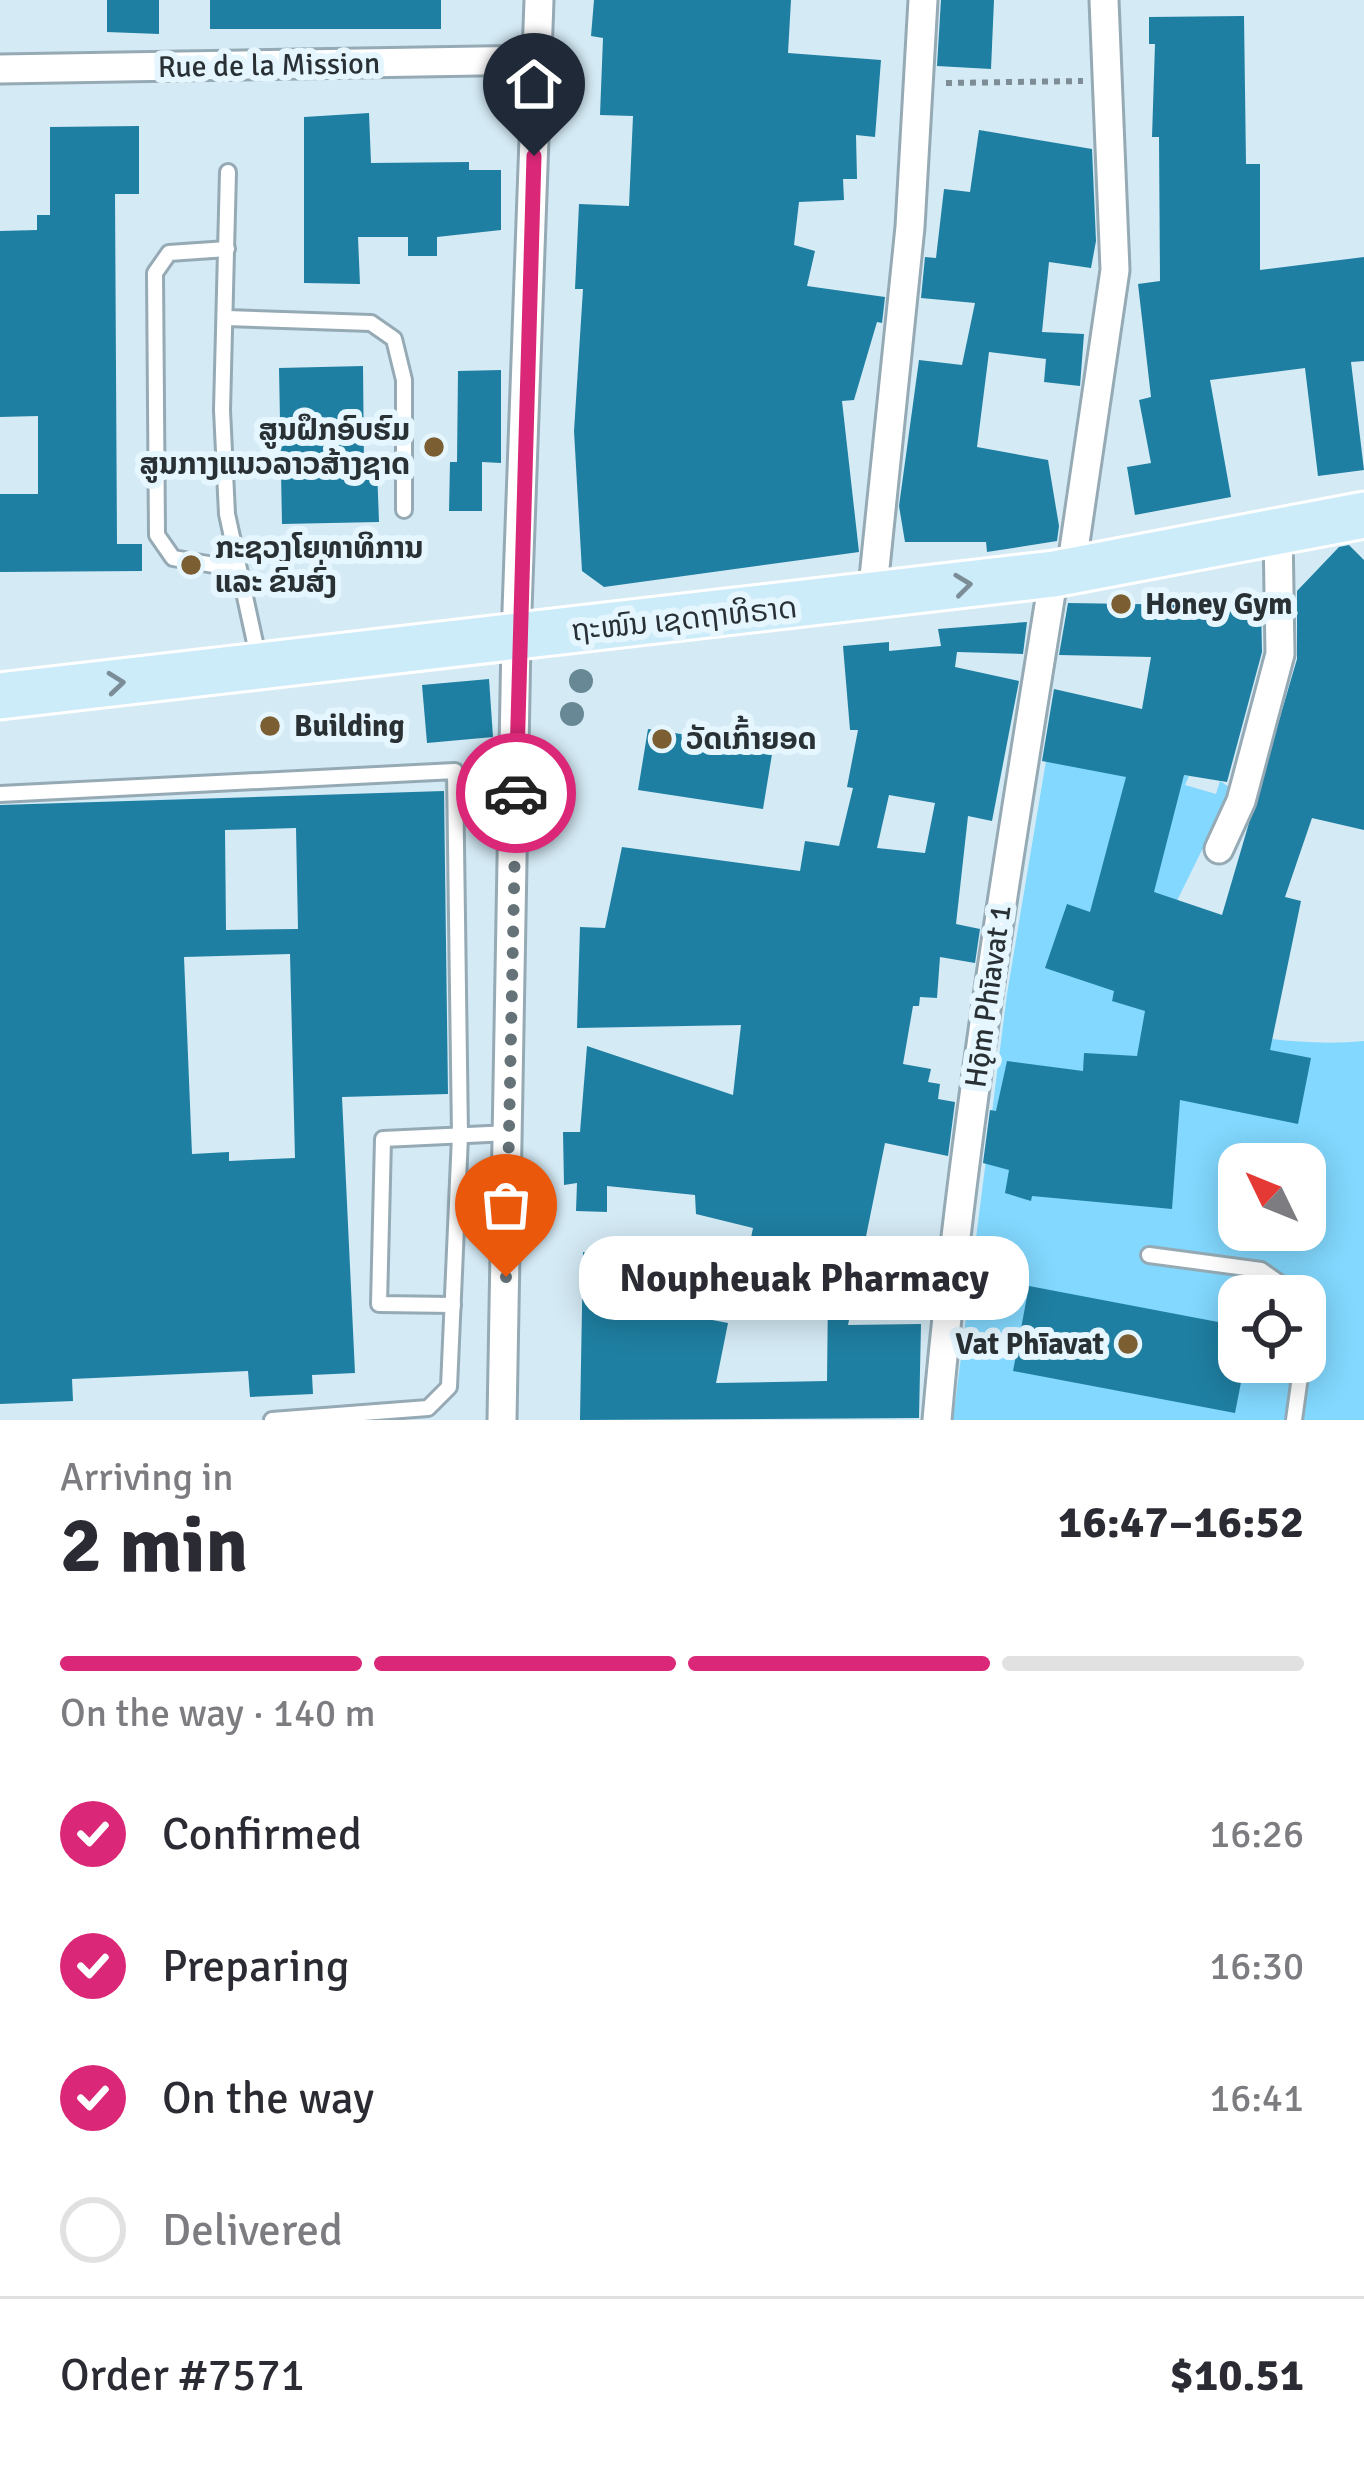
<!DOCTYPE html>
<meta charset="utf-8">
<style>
body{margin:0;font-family:Signika,"Noto Sans Lao",sans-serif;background:#f2f2f3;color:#2b2b33;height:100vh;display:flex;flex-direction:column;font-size:45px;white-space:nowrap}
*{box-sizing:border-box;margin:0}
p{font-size:39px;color:#7c7c81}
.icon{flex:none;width:66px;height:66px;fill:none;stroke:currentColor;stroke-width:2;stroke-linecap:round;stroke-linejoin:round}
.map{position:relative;height:1420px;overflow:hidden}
.sheet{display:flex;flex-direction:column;background:#fff;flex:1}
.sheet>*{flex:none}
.needle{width:78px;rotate:313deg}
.controls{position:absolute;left:1218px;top:1143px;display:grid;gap:24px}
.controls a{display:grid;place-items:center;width:108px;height:108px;border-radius:24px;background:#fff;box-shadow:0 6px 30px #0003;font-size:60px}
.pin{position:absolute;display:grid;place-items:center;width:102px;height:102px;color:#fff;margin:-123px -51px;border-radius:50% 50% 50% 0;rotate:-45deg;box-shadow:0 0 12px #0007}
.pin .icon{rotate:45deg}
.courier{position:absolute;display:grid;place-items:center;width:120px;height:120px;margin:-60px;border:9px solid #db2777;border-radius:50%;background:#fff;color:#222;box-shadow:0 3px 15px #0007}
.bubble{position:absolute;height:84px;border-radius:36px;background:#fff;box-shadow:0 6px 30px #0003;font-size:39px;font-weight:700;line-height:84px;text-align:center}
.summary em{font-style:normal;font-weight:700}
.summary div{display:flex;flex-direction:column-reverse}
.summary{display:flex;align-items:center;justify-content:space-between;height:204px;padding:0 60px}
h1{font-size:78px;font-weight:700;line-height:90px}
.bar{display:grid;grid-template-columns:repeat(4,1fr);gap:18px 12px;align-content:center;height:144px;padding:0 60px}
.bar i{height:15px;border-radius:9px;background:#e1e1e2}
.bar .on{background:#db2777}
.bar p{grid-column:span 4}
.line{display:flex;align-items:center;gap:30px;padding:0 60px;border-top:3px solid #e1e1e2}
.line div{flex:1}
ol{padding:0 60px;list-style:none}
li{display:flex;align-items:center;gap:36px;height:132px}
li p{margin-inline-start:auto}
li .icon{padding:12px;border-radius:50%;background:#db2777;color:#fff;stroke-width:4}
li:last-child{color:#7c7c81}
li i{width:66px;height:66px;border:6px solid #e1e1e2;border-radius:50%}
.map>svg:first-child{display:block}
</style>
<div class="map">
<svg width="1364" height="1420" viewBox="0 0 1364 1420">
<rect width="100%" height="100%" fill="#d4eaf5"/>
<path fill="#82d8fe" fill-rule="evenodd" d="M 1046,761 L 1135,766 L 1189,776 L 1185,785 L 1216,794 L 1220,781 L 1232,789 L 1167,921 L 1135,928 L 1112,1000 C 1190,1027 1282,1049 1364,1041 L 1364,1420 L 953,1420 L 1007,994 ZM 1239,1164 L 1305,1164 L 1305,1230 L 1239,1230 ZM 1239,1296 L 1305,1296 L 1305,1362 L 1239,1362 Z"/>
<g fill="#1f7fa2" fill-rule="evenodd">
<path d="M 107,0 L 159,0 L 159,34 L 107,32 Z"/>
<rect x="210" y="0" width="231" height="29"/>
<path d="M 594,0 L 791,0 L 788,53 L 881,60 L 875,137 L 856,135 L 857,179 L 843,179 L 844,200 L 799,202 L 794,245 L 815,251 L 807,286 L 885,297 L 882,323 L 877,322 L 854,400 L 842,401 L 859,552 L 604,587 L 582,571 L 574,431 L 583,289 L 575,289 L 579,204 L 629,206 L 633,116 L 600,115 L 603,38 L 591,36 Z"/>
<path d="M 994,0 L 991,69 L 937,66 L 941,0 Z"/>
<path d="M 1244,16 L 1246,164 L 1260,164 L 1260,270 L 1364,257 L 1364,361 L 1351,362 L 1364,470 L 1318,476 L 1305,368 L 1210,380 L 1231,497 L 1135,515 L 1127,467 L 1151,463 L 1139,400 L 1151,397 L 1138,284 L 1160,281 L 1159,137 L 1152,137 L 1155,44 L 1149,44 L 1149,17 Z"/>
<path d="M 369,113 L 371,163 L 469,162 L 469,170 L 501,170 L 501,230 L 437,237 L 437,256 L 408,256 L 408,237 L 358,237 L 360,284 L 304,283 L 304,117 Z"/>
<path d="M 139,126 L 139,194 L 115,194 L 117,544 L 142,544 L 142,571 L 0,572 L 0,494 L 38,494 L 38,416 L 0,417 L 0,231 L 37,230 L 37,215 L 50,215 L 50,127 Z"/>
<path d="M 979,130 L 1092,149 L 1096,241 L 1091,268 L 1049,262 L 1042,332 L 1084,334 L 1080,386 L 1044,382 L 1046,359 L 989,352 L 977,447 L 1048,460 L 1059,526 L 1057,541 L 987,552 L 986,542 L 905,542 L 899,506 L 919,360 L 962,365 L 975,303 L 921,298 L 925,257 L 936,258 L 944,189 L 970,192 Z"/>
<path d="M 363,366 L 364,468 L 377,468 L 379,522 L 282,524 L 279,368 Z"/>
<path d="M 501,370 L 501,463 L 482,462 L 482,511 L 449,511 L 450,462 L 457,462 L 458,371 Z"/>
<path d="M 1349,545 L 1364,560 L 1364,830 L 1312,818 L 1285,897 L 1301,901 L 1270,1050 L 1311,1058 L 1298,1124 L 1180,1100 L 1172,1209 L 1032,1196 L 1031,1201 L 1005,1193 L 1009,1170 L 983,1163 L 990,1110 L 996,1111 L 1007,1061 L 1083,1071 L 1084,1053 L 1137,1056 L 1145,1011 L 1112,1001 L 1114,991 L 1045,968 L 1067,904 L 1090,912 L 1126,777 L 1042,761 L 1054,689 L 1142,709 L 1151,657 L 1059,655 L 1068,603 L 1261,606 L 1262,652 L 1227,782 L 1184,775 L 1154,892 L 1222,915 L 1297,659 L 1297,591 L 1339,547 Z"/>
<path d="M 1027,622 L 1023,654 L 957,652 L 955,667 L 1019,681 L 992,821 L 968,816 L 956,924 L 980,929 L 975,963 L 940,957 L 937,998 L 920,997 L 919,1006 L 913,1006 L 903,1064 L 931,1069 L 928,1082 L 940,1084 L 938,1099 L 955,1102 L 948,1156 L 885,1143 L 848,1325 L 921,1324 L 919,1418 L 580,1420 L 583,1252 L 641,1257 L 638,1293 L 688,1298 L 686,1315 L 728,1323 L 716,1383 L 827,1381 L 828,1294 L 743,1278 L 753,1228 L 696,1214 L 695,1195 L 607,1186 L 607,1212 L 576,1211 L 577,1183 L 564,1185 L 563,1132 L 580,1132 L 587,1046 L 733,1095 L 741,1025 L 577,1028 L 580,927 L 605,928 L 622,847 L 800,871 L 805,841 L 839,846 L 853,788 L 847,787 L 858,730 L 850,730 L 843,646 L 889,642 L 889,651 L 941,646 L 938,629 ZM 889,795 L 935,803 L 925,853 L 877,848 Z"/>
<path d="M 489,679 L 493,737 L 427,743 L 422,685 Z"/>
<path d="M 648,729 L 773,748 L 763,809 L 638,790 Z"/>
<path d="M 444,791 L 448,1094 L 342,1097 L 355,1373 L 312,1375 L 313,1394 L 250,1397 L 248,1371 L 72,1379 L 73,1401 L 0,1404 L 0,805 ZM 296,828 L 298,929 L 226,930 L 225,830 ZM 290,954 L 295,1158 L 229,1161 L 229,1152 L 192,1154 L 184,957 Z"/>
<path d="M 1029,1286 L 1239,1326 L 1239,1362 L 1245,1362 L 1235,1413 L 1013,1371 Z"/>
</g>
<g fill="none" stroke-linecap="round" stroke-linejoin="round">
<defs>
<g id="lane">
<path d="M 228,172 L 222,410 L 227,514 L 259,661"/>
<path d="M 227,249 L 169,253 L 155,273 L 157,535 L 173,558 L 237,569"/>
<path d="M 226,318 L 371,323 L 394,339 L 404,380 L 404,510"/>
<path d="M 0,794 L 455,771 L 460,1136 L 449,1387 L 428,1408 L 272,1420"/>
<path d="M 1149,1255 L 1261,1270 L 1298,1296"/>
<path d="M 453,1305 L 379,1304 L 383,1139 L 510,1133"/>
<path d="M 1294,1420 L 1302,1362"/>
</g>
<g id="street">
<path d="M 0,69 L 538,60"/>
<path d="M 1071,570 L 1115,270 L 1104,0"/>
<path d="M 872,597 L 910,227 L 923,0"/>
<path d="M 1219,849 L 1241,801 L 1280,654 L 1278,530"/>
<path d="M 502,1420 L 516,638 L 539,0"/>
<path d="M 937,1420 C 962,1136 1009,855 1054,574"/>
</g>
<path id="primary" d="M 0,696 L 1054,574 L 1364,515"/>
</defs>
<use href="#lane" stroke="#95aab4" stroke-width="20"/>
<use href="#street" stroke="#95aab4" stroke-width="33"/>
<use href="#primary" stroke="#fff" stroke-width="51"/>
<path stroke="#7e8d95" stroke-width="6" stroke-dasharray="6 6" stroke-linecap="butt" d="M 946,83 L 1083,81"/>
<use href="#lane" stroke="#fff" stroke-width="14"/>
<use href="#street" stroke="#fff" stroke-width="27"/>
<use href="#primary" stroke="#cdecfa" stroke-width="45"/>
</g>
<g fill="#688896">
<circle cx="581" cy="681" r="12"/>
<circle cx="572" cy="714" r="12"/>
</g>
<defs><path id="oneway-chevron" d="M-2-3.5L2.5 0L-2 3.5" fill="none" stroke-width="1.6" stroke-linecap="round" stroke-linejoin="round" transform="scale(3)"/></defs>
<g stroke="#7b8e98">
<use href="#oneway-chevron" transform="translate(963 585) rotate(-7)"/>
<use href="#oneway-chevron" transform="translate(116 683) rotate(-6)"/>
</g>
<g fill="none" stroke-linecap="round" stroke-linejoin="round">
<path stroke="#657278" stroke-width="12" stroke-dasharray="0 21.6" d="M 506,1277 L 516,793"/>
<path stroke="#db2777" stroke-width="15" d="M 516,793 L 534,156"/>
</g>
<g fill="#7b5f32" stroke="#e5f6ff" stroke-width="4.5">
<circle cx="434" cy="447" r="12"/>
<circle cx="191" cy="565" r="12"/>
<circle cx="1121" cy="604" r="12"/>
<circle cx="270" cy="726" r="12"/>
<circle cx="662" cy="739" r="12"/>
<circle cx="1128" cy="1344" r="12"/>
</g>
<g text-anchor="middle" stroke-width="12" stroke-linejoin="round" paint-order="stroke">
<g font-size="30" fill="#293135" stroke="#e5f6ff">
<text transform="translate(269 65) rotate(-1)" y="10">Rue de la Mission</text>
<text transform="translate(684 619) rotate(-6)" y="10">ຖະໜົນ ເຊດຖາທິຣາດ</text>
<text transform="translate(988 996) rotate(-82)" y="10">Hǭm Phīavat 1</text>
</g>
<g font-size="30" font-weight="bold" fill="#293135" stroke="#e5f6ff" text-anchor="start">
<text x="410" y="440" text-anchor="end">ສູນຝຶກອົບຮົມ<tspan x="410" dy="34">ສູນກາງແນວລາວສ້າງຊາດ</tspan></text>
<text x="215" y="558">ກະຊວງໂຍທາທິການ<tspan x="215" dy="34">ແລະ ຂົນສົ່ງ</tspan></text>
<text x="1145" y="614">Honey Gym</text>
<text x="294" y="736">Building</text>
<text x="686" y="749">ວັດເກົ້າຍອດ</text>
<text x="1104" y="1354" text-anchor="end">Vat Phīavat</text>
</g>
</g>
</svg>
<div class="controls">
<a><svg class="needle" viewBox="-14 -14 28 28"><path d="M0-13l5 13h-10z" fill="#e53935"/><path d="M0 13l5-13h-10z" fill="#7c7c81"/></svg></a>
<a><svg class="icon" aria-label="locate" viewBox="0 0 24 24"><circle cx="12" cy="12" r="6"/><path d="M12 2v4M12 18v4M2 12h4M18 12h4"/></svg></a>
</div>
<div class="pin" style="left:506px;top:1277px;background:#ea580c"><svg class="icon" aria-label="bag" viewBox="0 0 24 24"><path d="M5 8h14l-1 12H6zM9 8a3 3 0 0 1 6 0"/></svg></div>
<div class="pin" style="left:534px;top:156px;background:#1f2937"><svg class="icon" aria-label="home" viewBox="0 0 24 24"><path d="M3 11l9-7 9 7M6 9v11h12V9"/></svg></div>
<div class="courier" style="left:516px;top:793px"><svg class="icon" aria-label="car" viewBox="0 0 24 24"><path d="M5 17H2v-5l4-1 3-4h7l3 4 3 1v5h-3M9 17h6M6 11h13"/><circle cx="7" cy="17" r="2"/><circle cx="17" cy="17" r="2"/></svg></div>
<div class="bubble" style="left:579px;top:1236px;width:450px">Noupheuak Pharmacy</div>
</div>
<section class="sheet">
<div class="summary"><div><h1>2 min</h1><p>Arriving in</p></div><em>16:47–16:52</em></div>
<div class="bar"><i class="on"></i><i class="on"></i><i class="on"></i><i></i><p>On the way · 140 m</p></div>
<ol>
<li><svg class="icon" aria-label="check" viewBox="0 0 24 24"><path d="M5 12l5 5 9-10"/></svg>Confirmed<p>16:26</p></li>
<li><svg class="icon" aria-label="check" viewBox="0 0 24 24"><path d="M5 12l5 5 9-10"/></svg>Preparing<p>16:30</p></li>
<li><svg class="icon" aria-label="check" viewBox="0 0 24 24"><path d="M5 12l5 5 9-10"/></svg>On the way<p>16:41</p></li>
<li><i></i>Delivered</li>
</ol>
<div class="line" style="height:156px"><div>Order #7571</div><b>$10.51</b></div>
</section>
